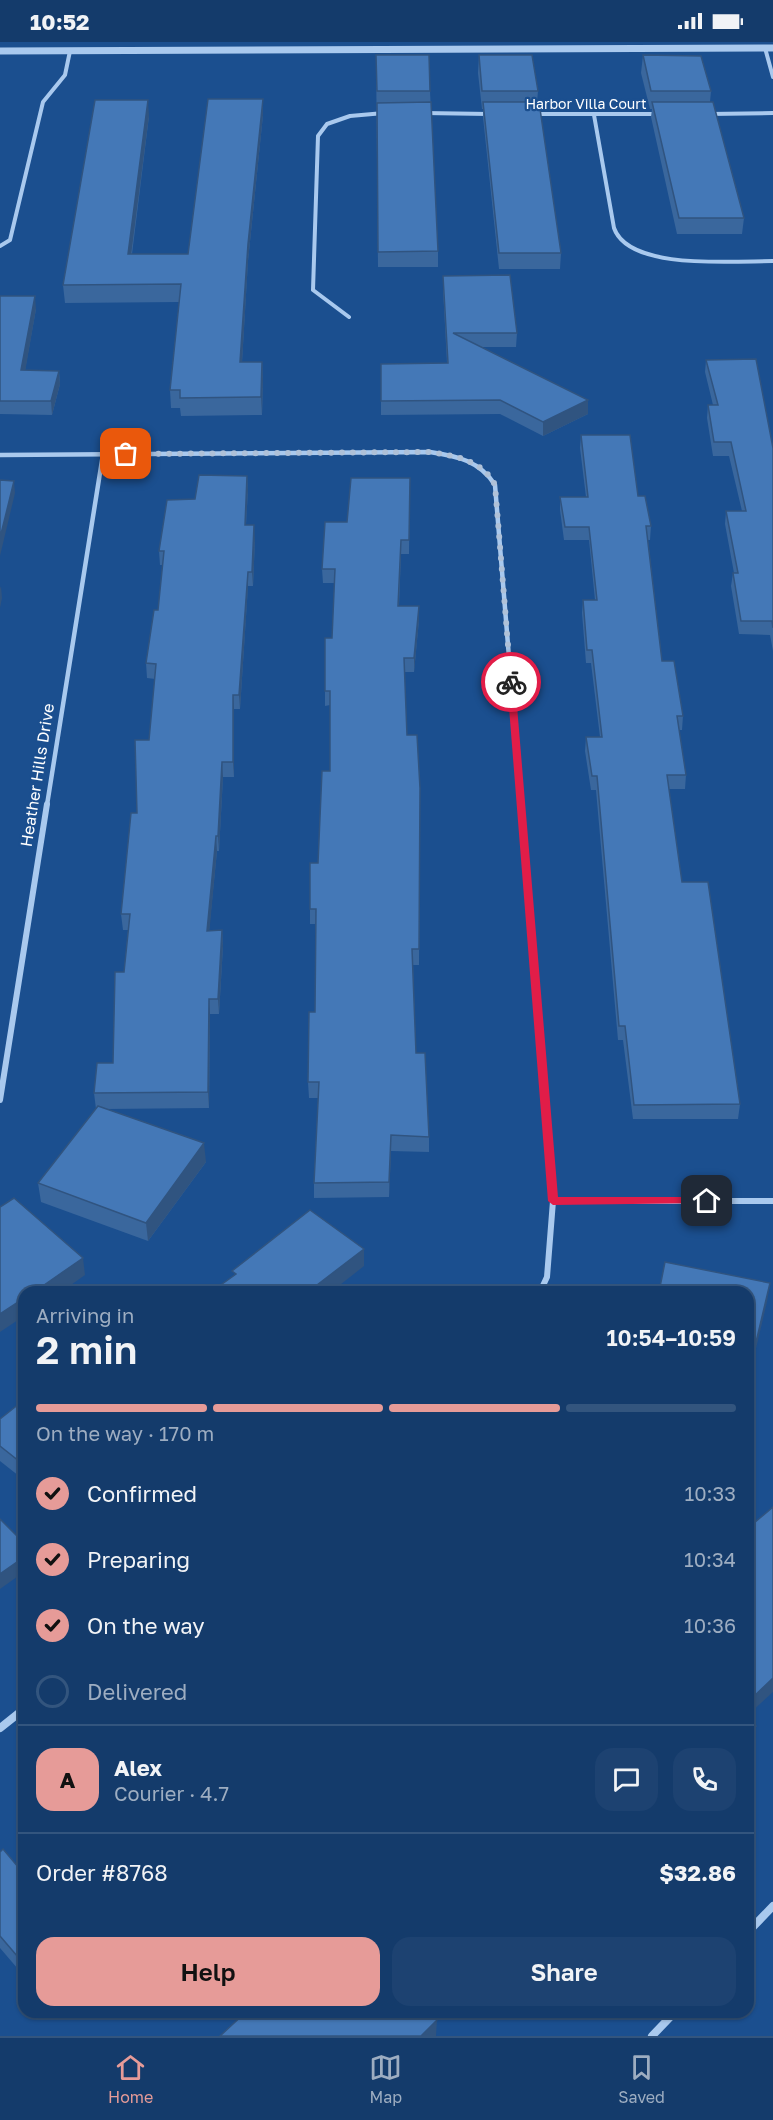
<!DOCTYPE html>
<meta charset="utf-8">
<style>
body{margin:0;font-family:"Golos Text",sans-serif;background:#1d4271;color:#f1f3f6;height:100vh;display:flex;flex-direction:column;font-size:22px;white-space:nowrap}
*{box-sizing:border-box;margin:0}
p{font-size:20px;color:#9dadc1}
.icon{flex:none;width:33px;height:33px;fill:none;stroke:currentColor;stroke-width:2;stroke-linecap:round;stroke-linejoin:round}
.map{position:relative;flex:1;overflow:hidden}
.details{position:absolute;left:18px;top:1244px;width:736px;height:732px;display:flex;flex-direction:column;background:#143b6b;border-radius:18px;box-shadow:0 2px 4px #0004,0 0 0 2px #33557e}
.details>*{flex:none}
.pin{position:absolute;display:grid;place-items:center;width:51px;height:51px;color:#fff;margin:-26px;border-radius:12px;box-shadow:0 3px 9px #0006}
.courier{position:absolute;display:grid;place-items:center;width:60px;height:60px;margin:-30px;border:4px solid #e11d48;border-radius:50%;background:#fff;color:#222;box-shadow:0 2px 8px #0007}
.summary em{font-style:normal;font-weight:600}
.summary div{display:flex;flex-direction:column-reverse}
.summary{display:flex;align-items:center;justify-content:space-between;height:102px;padding:0 18px}
h1{font-size:39px;font-weight:600;line-height:45px}
.bar{display:grid;grid-template-columns:repeat(4,1fr);gap:9px 6px;align-content:center;height:72px;padding:0 18px}
.bar i{height:8px;border-radius:4px;background:#33557e}
.bar .active{background:#e69b98}
.bar p{grid-column:span 4}
.line{display:flex;align-items:center;gap:15px;padding:0 18px;border-top:2px solid #33557e}
.line div{flex:1}
.round{display:grid;place-items:center;flex:none;width:63px;height:63px;border-radius:18px;background:#1d4271}
ol{padding:0 18px;list-style:none}
li{display:flex;align-items:center;gap:18px;height:66px}
li p{margin-inline-start:auto}
li .icon{padding:6px;border-radius:50%;background:#e69b98;color:#111;stroke-width:4}
li:last-child{color:#9dadc1}
li i{width:33px;height:33px;border:3px solid #33557e;border-radius:50%}
.button{display:flex;gap:12px;margin-top:auto;padding:12px 18px}
.button a{flex:1;height:69px;border-radius:18px;background:#e69b98;color:#111;font-size:24px;font-weight:600;line-height:69px;text-align:center}
.button a+a{background:#1d4271;color:#f1f3f6}
.status{display:flex;justify-content:space-between;align-items:center;height:42px;padding:0 30px;background:#143b6b;direction:ltr}
.status svg{height:16px;fill:currentColor}
.dock{display:flex;justify-content:space-around;align-items:center;height:84px;border-top:2px solid #33557e;background:#143b6b;font-size:16px;color:#9dadc1}
.dock a{display:grid;justify-items:center;gap:3px}
.dock .active{color:#e69b98}
.map>svg:first-child{display:block}
</style>
<div class="status"><b>10:52</b><svg viewBox="0 0 49 12"><path d="M0 12V9h3v3zM5 12V6h3v6zM10 12V3h3v9zM15 12V0h3v12zM26 1h20v11H26zM47 4h2v5h-2z"/></svg></div>
<div class="map">
<svg width="773" height="1994" viewBox="0 0 773 1994">
<rect width="100%" height="100%" fill="#1b4f8f"/>
<g fill="none" stroke-linecap="round" stroke-linejoin="round">
<g stroke="#a9c9ee" stroke-width="4">
<path d="M 765,6 L 773,35"/>
<path d="M 424,71 L 489,72"/>
<path d="M 535,72 L 660,72"/>
<path d="M 709,72 L 773,71"/>
<path d="M 594,73 L 614,186 C 629,229 735,219 773,219"/>
<path d="M 0,204 L 10,198 L 43,60 L 65,33 L 70,9"/>
<path d="M 349,275 L 313,248 L 318,94 L 327,82 L 350,74 L 384,71"/>
</g>
<g stroke="#a9c9ee" stroke-width="4.5">
<path d="M 0,413 L 430,410 C 457,414 480,419 495,443 L 521,763"/>
<path d="M 47,763 L 103,412"/>
</g>
<g stroke="#a9c9ee" stroke-width="6">
<path d="M 521,762 L 553,1159 L 547,1235 L 540,1250"/>
<path d="M 0,1058 L 47,762"/>
<path d="M 553,1159 L 773,1159"/>
</g>
<g stroke="#a9c9ee" stroke-width="8">
<path d="M 0,1686 L 24,1667"/>
<path d="M 748,1890 L 773,1864"/>
<path d="M 652,1994 L 675,1970"/>
</g>
<path stroke="#a9c9ee" stroke-width="7" d="M 0,9 L 773,6"/>
</g>
<g fill="#3a679d">
<path d="M 376,13 L 430,49 L 438,209 L 438,225 L 378,225 Z"/>
<path d="M 479,13 L 538,49 L 537,60 L 561,211 L 560,227 L 499,227 L 483,75 L 483,67 L 482,67 L 478,31 Z"/>
<path d="M 643,13 L 711,49 L 710,60 L 744,176 L 742,192 L 677,192 L 651,75 L 652,67 L 650,67 L 641,31 Z"/>
<path d="M 263,73 L 248,219 L 242,320 L 262,320 L 263,338 L 262,373 L 181,374 L 180,366 L 171,366 L 170,348 L 180,260 L 65,261 L 63,243 L 149,74 L 132,212 L 188,212 Z"/>
<path d="M 443,234 L 517,291 L 516,305 L 480,305 L 588,358 L 588,372 L 543,394 L 500,372 L 381,373 L 381,322 L 447,321 L 443,247 Z"/>
<path d="M 0,254 L 36,267 L 25,328 L 59,329 L 60,342 L 52,373 L 0,372 Z"/>
<path d="M 706,318 L 773,406 L 773,609 L 770,593 L 739,592 L 731,544 L 733,531 L 734,531 L 725,482 L 726,469 L 742,469 L 729,414 L 713,414 L 707,376 L 708,363 L 713,363 L 705,330 Z"/>
<path d="M 581,393 L 638,454 L 651,484 L 650,498 L 648,498 L 662,619 L 683,674 L 682,688 L 679,688 L 686,733 L 685,747 L 669,747 L 682,840 L 740,1062 L 738,1077 L 633,1077 L 623,998 L 618,998 L 596,748 L 591,748 L 585,709 L 586,695 L 600,695 L 591,621 L 586,621 L 582,571 L 583,558 L 595,558 L 589,498 L 564,498 L 560,468 L 560,455 L 586,455 L 580,406 Z"/>
<path d="M 247,434 L 248,448 L 246,483 L 255,497 L 253,544 L 248,544 L 240,667 L 234,667 L 234,735 L 223,735 L 219,809 L 217,809 L 209,888 L 222,888 L 223,904 L 219,972 L 210,972 L 209,1066 L 106,1067 L 206,1120 L 148,1199 L 41,1160 L 38,1141 L 96,1067 L 94,1051 L 113,1021 L 124,930 L 128,888 L 123,888 L 121,872 L 149,698 L 155,637 L 147,636 L 146,621 L 158,568 L 163,523 L 160,523 L 159,509 L 195,457 Z"/>
<path d="M 410,436 L 409,512 L 401,512 L 399,564 L 419,578 L 414,630 L 404,630 L 407,693 L 420,746 L 419,923 L 413,923 L 416,1011 L 429,1095 L 429,1110 L 391,1109 L 389,1155 L 314,1156 L 314,1141 L 318,1056 L 309,1056 L 308,1040 L 315,970 L 315,882 L 310,882 L 310,867 L 318,821 L 330,729 L 330,663 L 325,664 L 325,596 L 332,596 L 335,541 L 323,541 L 322,527 L 347,480 Z"/>
<path d="M 24,1358 L 24,1438 L 0,1419 L 0,1377 Z"/>
<path d="M 0,1810 L 24,1832 L 24,1934 L 0,1906 Z"/>
</g>
<g fill="#305480">
<path d="M 263,57 L 263,73 L 248,219 L 241,338 L 240,320 L 248,202 Z"/>
<path d="M 148,58 L 149,74 L 129,229 L 128,212 Z"/>
<path d="M 35,254 L 36,267 L 23,342 L 21,328 Z"/>
<path d="M 262,320 L 263,338 L 262,373 L 261,355 Z"/>
<path d="M 59,329 L 60,342 L 52,373 L 51,359 Z"/>
<path d="M 588,358 L 588,372 L 543,394 L 543,380 Z"/>
<path d="M 247,434 L 248,448 L 245,497 L 245,483 Z"/>
<path d="M 14,439 L 15,451 L 0,514 L 0,496 Z"/>
<path d="M 254,483 L 255,497 L 253,544 L 252,530 Z"/>
<path d="M 248,530 L 248,544 L 240,667 L 239,653 Z"/>
<path d="M 1,544 L 2,556 L 0,566 L 0,547 Z"/>
<path d="M 419,564 L 419,578 L 414,630 L 414,616 Z"/>
<path d="M 233,653 L 234,667 L 234,735 L 233,720 Z"/>
<path d="M 222,720 L 223,735 L 219,809 L 218,794 Z"/>
<path d="M 216,794 L 217,809 L 208,904 L 207,889 Z"/>
<path d="M 222,888 L 223,904 L 219,972 L 218,957 Z"/>
<path d="M 209,957 L 210,972 L 209,1066 L 208,1050 Z"/>
<path d="M 391,1093 L 391,1109 L 389,1155 L 389,1140 Z"/>
<path d="M 204,1101 L 206,1120 L 148,1199 L 146,1181 Z"/>
<path d="M 364,1207 L 364,1224 L 331,1250 L 317,1250 L 317,1243 Z"/>
<path d="M 83,1216 L 85,1233 L 61,1250 L 34,1250 Z"/>
<path d="M 770,1241 L 767,1260 L 748,1340 L 748,1334 Z"/>
<path d="M 24,1256 L 24,1274 L 0,1290 L 0,1272 Z"/>
<path d="M 24,1515 L 24,1530 L 0,1547 L 0,1532 Z"/>
<path d="M 773,1636 L 773,1650 L 748,1673 L 748,1660 Z"/>
<path d="M 756,1684 L 753,1701 L 748,1705 L 748,1692 Z"/>
<path d="M 437,1978 L 436,1994 L 421,1994 Z"/>
</g>
<g fill="#4478b7" stroke="#305480" stroke-width="1.5">
<path d="M 376,13 L 429,13 L 430,49 L 377,49 Z"/>
<path d="M 479,13 L 532,13 L 538,49 L 482,49 Z"/>
<path d="M 643,13 L 701,14 L 711,49 L 651,49 Z"/>
<path d="M 208,57 L 263,57 L 248,202 L 240,320 L 262,320 L 261,355 L 180,356 L 180,348 L 170,348 L 181,242 L 63,243 L 95,58 L 148,58 L 128,212 L 188,212 Z"/>
<path d="M 431,60 L 438,209 L 378,210 L 377,61 Z"/>
<path d="M 483,60 L 539,60 L 561,211 L 499,211 Z"/>
<path d="M 652,60 L 713,60 L 744,176 L 679,176 Z"/>
<path d="M 510,233 L 517,291 L 453,291 L 588,358 L 543,380 L 500,358 L 381,359 L 381,322 L 448,321 L 443,234 Z"/>
<path d="M 0,254 L 35,254 L 21,328 L 59,329 L 51,359 L 0,359 Z"/>
<path d="M 756,317 L 773,406 L 773,586 L 772,579 L 741,579 L 733,531 L 738,531 L 726,469 L 746,469 L 731,400 L 714,400 L 708,363 L 718,363 L 706,318 Z"/>
<path d="M 581,393 L 630,393 L 638,454 L 645,454 L 651,484 L 646,484 L 662,619 L 674,619 L 683,674 L 677,674 L 686,733 L 667,733 L 682,840 L 708,840 L 740,1062 L 634,1063 L 625,984 L 619,984 L 597,734 L 592,734 L 586,695 L 602,695 L 592,608 L 587,608 L 583,558 L 597,558 L 589,485 L 565,485 L 560,455 L 588,455 Z"/>
<path d="M 199,433 L 247,434 L 245,483 L 254,483 L 252,530 L 248,530 L 239,653 L 233,653 L 233,720 L 222,720 L 218,794 L 216,794 L 207,889 L 222,888 L 218,957 L 209,957 L 208,1050 L 94,1051 L 97,1021 L 113,1021 L 115,930 L 124,930 L 130,872 L 121,872 L 131,771 L 137,771 L 135,698 L 149,698 L 156,622 L 146,621 L 154,568 L 158,568 L 164,509 L 159,509 L 167,458 L 195,457 Z"/>
<path d="M 351,436 L 410,436 L 409,498 L 401,498 L 398,564 L 419,564 L 414,616 L 404,616 L 407,693 L 417,693 L 420,746 L 419,907 L 412,907 L 416,1011 L 425,1011 L 429,1095 L 391,1093 L 389,1140 L 314,1141 L 319,1040 L 308,1040 L 309,970 L 315,970 L 316,867 L 310,867 L 310,821 L 318,821 L 322,729 L 330,729 L 330,649 L 325,649 L 325,596 L 332,596 L 335,527 L 322,527 L 325,480 L 347,480 Z"/>
<path d="M 0,438 L 14,439 L 0,496 Z"/>
<path d="M 98,1064 L 204,1101 L 146,1181 L 38,1141 Z"/>
<path d="M 14,1156 L 83,1216 L 34,1250 L 24,1250 L 24,1256 L 0,1272 L 0,1165 Z"/>
<path d="M 310,1168 L 364,1207 L 317,1243 L 325,1250 L 211,1250 L 236,1232 L 232,1229 Z"/>
<path d="M 665,1220 L 770,1241 L 748,1334 L 748,1250 L 659,1250 Z"/>
<path d="M 24,1358 L 24,1423 L 0,1404 L 0,1377 Z"/>
<path d="M 773,1465 L 773,1636 L 748,1660 L 748,1486 Z"/>
<path d="M 0,1477 L 24,1501 L 24,1515 L 0,1532 Z"/>
<path d="M 748,1678 L 756,1684 L 748,1692 Z"/>
<path d="M 3,1807 L 24,1832 L 24,1922 L 0,1894 L 0,1810 Z"/>
<path d="M 246,1970 L 428,1970 L 437,1978 L 421,1994 L 220,1994 Z"/>
</g>
<path fill="#e11d48" d="M 511,637 L 515,640 L 558,1155 L 707,1155 L 711,1156 L 711,1161 L 553,1163 L 548,1159 L 507,640 Z"/>
<g fill="none" stroke-linecap="round" stroke-linejoin="round">
<path stroke="#afc1d8" stroke-width="6" stroke-dasharray="0 10.8" d="M 126,412 L 430,410 C 456,414 482,418 495,443 L 511,640"/>
</g>
<g text-anchor="middle" stroke-width="4.5" stroke-linejoin="round" paint-order="stroke">
<g font-size="14" fill="#fff" stroke="#1b4f8f">
<text x="586" y="67">Harbor Villa Court</text>
</g>
<g font-size="16" fill="#fff" stroke="#1b4f8f">
<text transform="translate(37 733) rotate(-81)" y="6">Heather Hills Drive</text>
</g>
</g>
</svg>
<div class="pin" style="left:126px;top:412px;background:#ea580c"><svg class="icon" aria-label="bag" viewBox="0 0 24 24"><path d="M5 8h14l-1 12H6zM9 8a3 3 0 0 1 6 0"/></svg></div>
<div class="pin" style="left:707px;top:1159px;background:#1f2937"><svg class="icon" aria-label="home" viewBox="0 0 24 24"><path d="M3 11l9-7 9 7M6 9v11h12V9"/></svg></div>
<div class="courier" style="left:511px;top:640px"><svg class="icon" aria-label="bike" viewBox="0 0 24 24"><circle cx="6" cy="16" r="4"/><circle cx="18" cy="16" r="4"/><path d="M6 16l4-8h5l3 8M10 8l3 8H6M13 5h3"/></svg></div>
<section class="details">
<div class="summary"><div><h1>2 min</h1><p>Arriving in</p></div><em>10:54–10:59</em></div>
<div class="bar"><i class="active"></i><i class="active"></i><i class="active"></i><i></i><p>On the way · 170 m</p></div>
<ol>
<li><svg class="icon" aria-label="check" viewBox="0 0 24 24"><path d="M5 12l5 5 9-10"/></svg>Confirmed<p>10:33</p></li>
<li><svg class="icon" aria-label="check" viewBox="0 0 24 24"><path d="M5 12l5 5 9-10"/></svg>Preparing<p>10:34</p></li>
<li><svg class="icon" aria-label="check" viewBox="0 0 24 24"><path d="M5 12l5 5 9-10"/></svg>On the way<p>10:36</p></li>
<li><i></i>Delivered</li>
</ol>
<div class="line" style="height:108px"><b class="round" style="background:#e69b98;color:#111">A</b><div><b>Alex</b><p>Courier · 4.7</p></div><a class="round"><svg class="icon" aria-label="chat" viewBox="0 0 24 24"><path d="M4 5h16v11H9l-5 4z"/></svg></a><a class="round"><svg class="icon" aria-label="phone" viewBox="0 0 24 24"><path d="M5 4h4l2 5-3 2q2 4 5 5l2-3 5 2v4C11 20 4 13 5 4z"/></svg></a></div>
<div class="line" style="height:78px"><div>Order #8768</div><b>$32.86</b></div>
<div class="button"><a>Help</a><a>Share</a></div>
</section>
</div>
<nav class="dock">
<a class="active"><svg class="icon" aria-label="home" viewBox="0 0 24 24"><path d="M3 11l9-7 9 7M6 9v11h12V9"/></svg>Home</a>
<a><svg class="icon" aria-label="map" viewBox="0 0 24 24"><path d="M3 6l6-2 6 2 6-2v14l-6 2-6-2-6 2zM9 4v14M15 6v14"/></svg>Map</a>
<a><svg class="icon" aria-label="saved" viewBox="0 0 24 24"><path d="M7 4h10v16l-5-4-5 4z"/></svg>Saved</a>
</nav>
